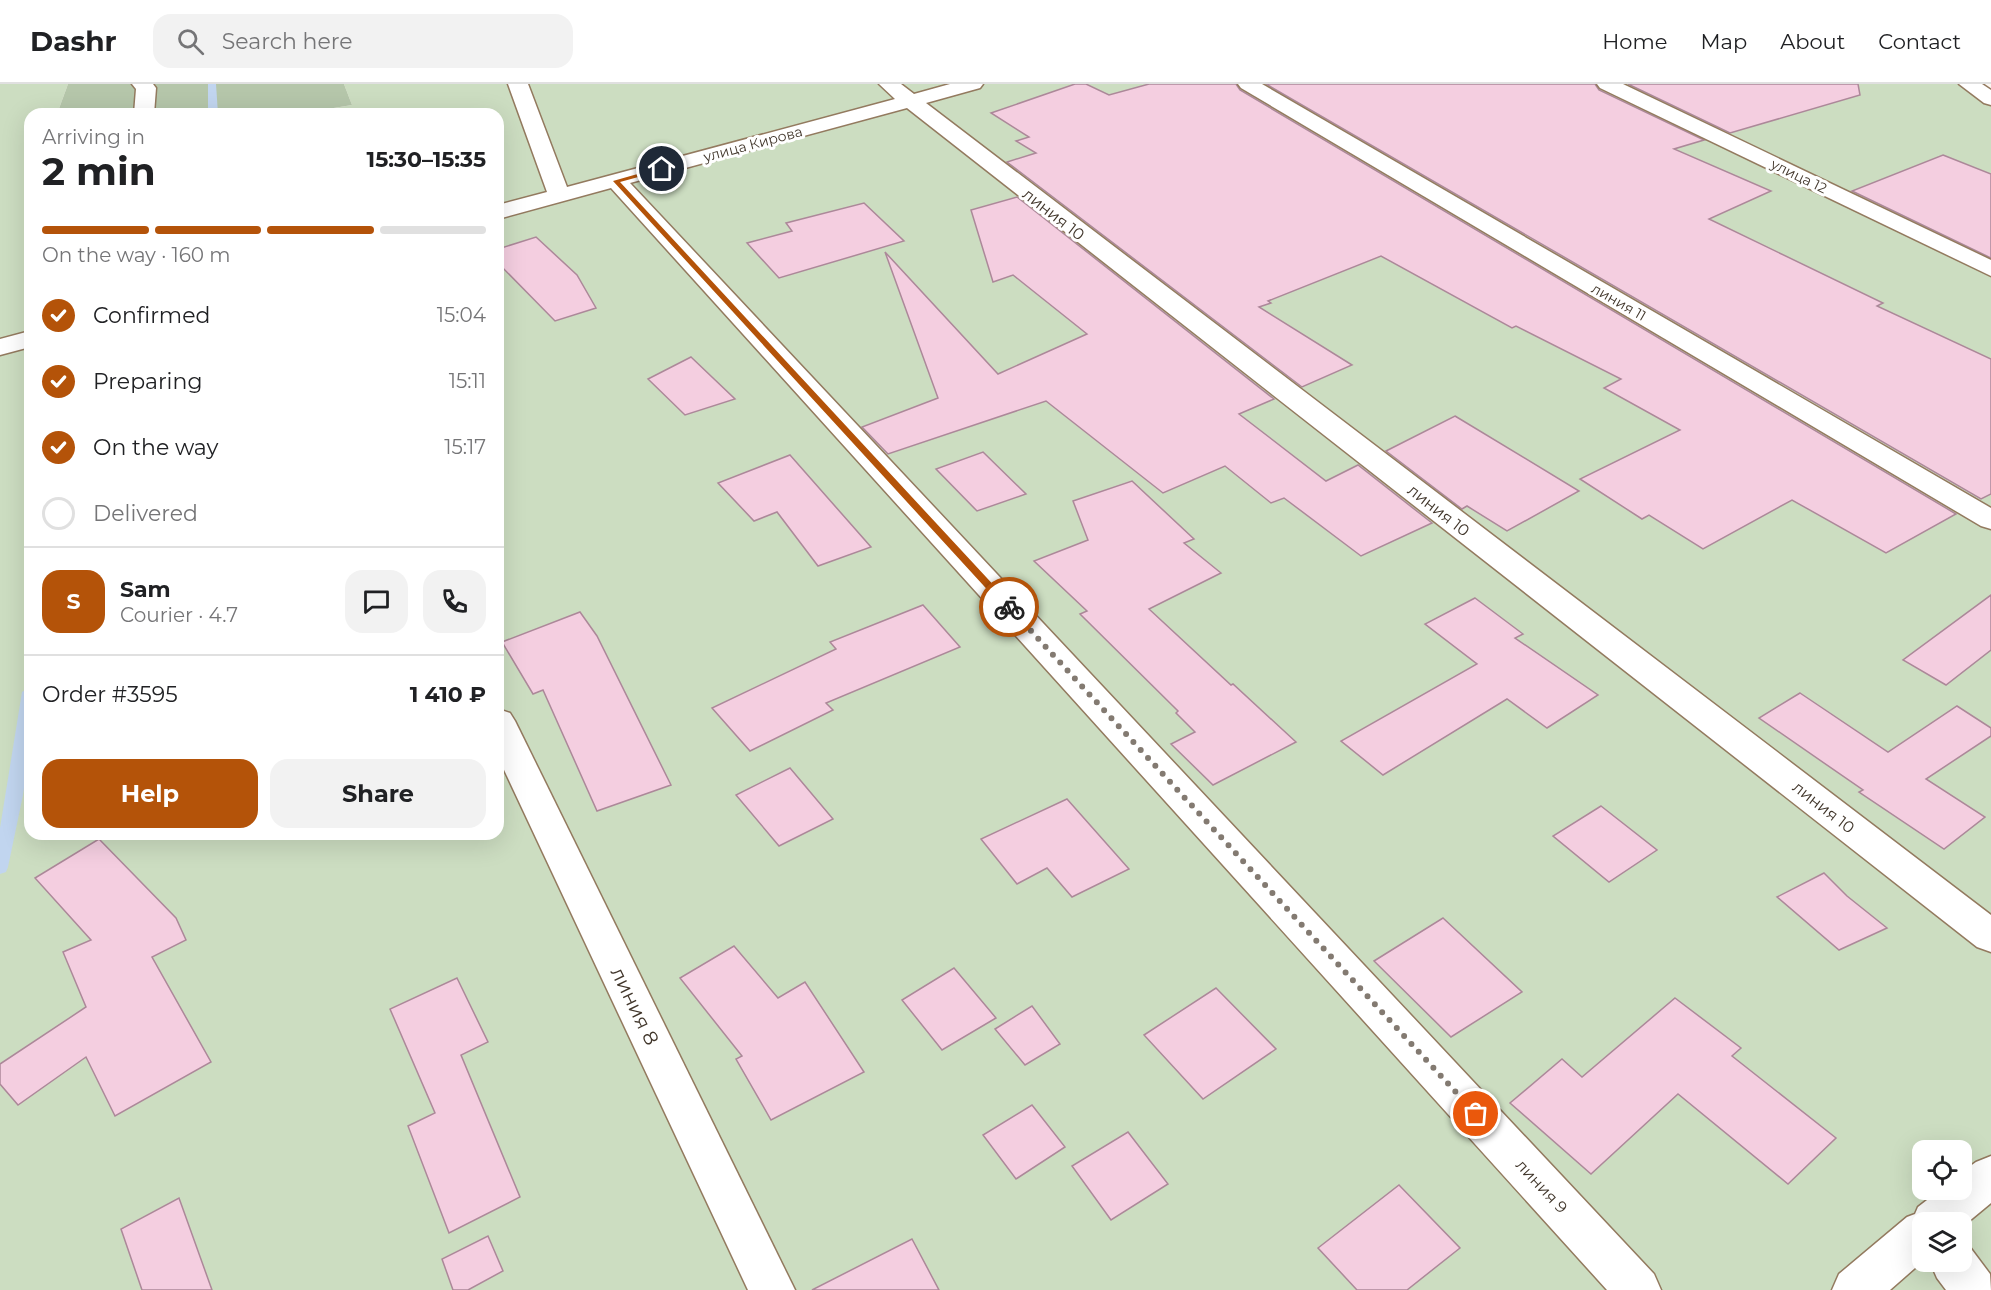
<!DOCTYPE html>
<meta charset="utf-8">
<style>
body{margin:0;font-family:Montserrat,sans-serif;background:#f2f2f2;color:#202124;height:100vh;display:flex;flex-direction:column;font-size:22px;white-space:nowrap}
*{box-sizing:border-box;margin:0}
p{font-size:20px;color:#757577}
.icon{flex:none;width:33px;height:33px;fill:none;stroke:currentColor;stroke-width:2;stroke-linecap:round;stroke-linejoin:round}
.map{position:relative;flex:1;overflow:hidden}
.panel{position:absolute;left:24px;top:24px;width:480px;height:732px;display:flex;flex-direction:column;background:#fff;border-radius:18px;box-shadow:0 6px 24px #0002}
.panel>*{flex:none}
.controls{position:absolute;left:1912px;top:1056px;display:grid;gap:12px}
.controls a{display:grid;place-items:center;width:60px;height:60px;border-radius:12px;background:#fff;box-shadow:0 6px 24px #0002;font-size:30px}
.pin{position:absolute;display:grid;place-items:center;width:51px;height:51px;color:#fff;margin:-26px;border:3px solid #fff;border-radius:50%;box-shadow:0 2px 6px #0007}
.courier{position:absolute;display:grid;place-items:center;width:60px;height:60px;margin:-30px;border:4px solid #b45309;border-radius:50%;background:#fff;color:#222;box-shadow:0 2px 8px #0007}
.overview em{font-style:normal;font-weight:700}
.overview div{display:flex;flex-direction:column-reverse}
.overview{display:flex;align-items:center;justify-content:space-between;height:102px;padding:0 18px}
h1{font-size:39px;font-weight:700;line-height:45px}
.bar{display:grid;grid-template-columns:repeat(4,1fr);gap:9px 6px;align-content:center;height:72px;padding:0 18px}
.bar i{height:8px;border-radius:4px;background:#e0e0e0}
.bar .current{background:#b45309}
.bar p{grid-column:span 4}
.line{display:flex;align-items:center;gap:15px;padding:0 18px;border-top:2px solid #e0e0e0}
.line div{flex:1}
.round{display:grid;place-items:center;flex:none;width:63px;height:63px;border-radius:18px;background:#f2f2f2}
ol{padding:0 18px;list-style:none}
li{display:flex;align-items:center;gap:18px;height:66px}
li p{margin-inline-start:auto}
li .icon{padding:6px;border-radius:50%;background:#b45309;color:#fff;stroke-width:4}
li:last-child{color:#757577}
li i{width:33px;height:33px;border:3px solid #e0e0e0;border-radius:50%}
.primary-button{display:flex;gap:12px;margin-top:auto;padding:12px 18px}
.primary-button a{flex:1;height:69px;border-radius:18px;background:#b45309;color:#fff;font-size:24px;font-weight:700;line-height:69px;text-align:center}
.primary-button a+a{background:#f2f2f2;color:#202124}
header{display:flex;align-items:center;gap:36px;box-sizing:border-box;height:84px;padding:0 30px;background:#fff;border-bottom:2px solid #e0e0e0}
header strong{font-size:28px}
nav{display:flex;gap:33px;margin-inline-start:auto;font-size:21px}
.search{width:420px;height:54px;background:#f2f2f2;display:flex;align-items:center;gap:15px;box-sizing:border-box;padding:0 21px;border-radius:18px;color:#757577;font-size:22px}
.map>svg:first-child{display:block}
</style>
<header>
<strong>Dashr</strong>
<div class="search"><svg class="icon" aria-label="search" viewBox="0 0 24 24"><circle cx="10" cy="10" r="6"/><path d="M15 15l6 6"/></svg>Search here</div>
<nav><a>Home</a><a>Map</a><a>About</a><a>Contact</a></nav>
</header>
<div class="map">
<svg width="1991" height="1206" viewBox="0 0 1991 1206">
<rect width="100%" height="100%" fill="#fdf8f2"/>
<path fill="#ccddc1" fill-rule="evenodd" d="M 0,0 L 68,0 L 57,30 L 30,30 L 30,750 L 498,750 L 498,30 L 297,30 L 352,21 L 344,0 L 1969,0 L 1991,15 L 1991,1206 L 0,1206 ZM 1923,1066 L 1962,1066 L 1962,1106 L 1923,1106 ZM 1923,1138 L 1962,1138 L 1962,1178 L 1923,1178 Z"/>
<path fill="#b5c6aa" d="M 68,0 L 344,0 L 352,21 L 297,30 L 57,30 Z"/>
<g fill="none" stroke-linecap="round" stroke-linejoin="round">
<g fill="#c1d5ef" fill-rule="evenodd">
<path d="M 208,0 L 216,0 L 218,30 L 208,30 Z"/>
<path d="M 30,603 L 30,662 L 23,711 L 8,783 L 6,788 L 0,790 L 0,744 L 22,608 Z"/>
</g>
</g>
<g fill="#f4cee0" stroke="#ac8899" stroke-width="1.5">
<path d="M 1075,0 L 1086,0 L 1109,11 L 1149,0 L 1236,0 L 1240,6 L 1956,430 L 1886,469 L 1792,416 L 1703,465 L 1649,431 L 1642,435 L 1580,395 L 1680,346 L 1604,304 L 1621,295 L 1516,242 L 1512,244 L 1381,172 L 1268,217 L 1271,219 L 1259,223 L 1352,281 L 1302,303 L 1007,78 L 1036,69 L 1016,57 L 1029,53 L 991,29 Z"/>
<path d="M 1266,0 L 1595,0 L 1599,6 L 1704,56 L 1674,65 L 1771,107 L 1709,135 L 1883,219 L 1877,222 L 1991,275 L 1991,410 L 1981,415 Z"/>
<path d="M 1628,0 L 1858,0 L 1860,11 L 1730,49 Z"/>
<path d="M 1943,71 L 1991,90 L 1991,174 L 1852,107 Z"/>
<path d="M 1017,113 L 1274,315 L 1239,330 L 1326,397 L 1358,381 L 1432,439 L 1361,472 L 1284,414 L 1271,419 L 1225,382 L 1163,409 L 1046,317 L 888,370 L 862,343 L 938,314 L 885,168 L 998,290 L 1087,250 L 1013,191 L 993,198 L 971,126 Z"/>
<path d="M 864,119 L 904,157 L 779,194 L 747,159 L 792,147 L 786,139 Z"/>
<path d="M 536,153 L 577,191 L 596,224 L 555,237 L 498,179 L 498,165 Z"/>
<path d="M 691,273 L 735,315 L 685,331 L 648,295 Z"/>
<path d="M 1455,332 L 1579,407 L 1507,447 L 1467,422 L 1462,425 L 1386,367 Z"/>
<path d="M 983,368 L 1026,410 L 977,427 L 936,385 Z"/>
<path d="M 790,371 L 871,463 L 818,482 L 777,428 L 754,437 L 718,399 Z"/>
<path d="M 1132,397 L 1194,455 L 1184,459 L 1221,489 L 1149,525 L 1231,601 L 1233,600 L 1296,658 L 1213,701 L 1171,660 L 1195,648 L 1176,629 L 1178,627 L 1080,530 L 1087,527 L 1034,477 L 1088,456 L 1073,417 Z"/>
<path d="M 1991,511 L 1991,566 L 1946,601 L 1903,576 Z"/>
<path d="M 1475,514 L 1523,550 L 1515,554 L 1598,611 L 1547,644 L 1507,615 L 1383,691 L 1341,657 L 1477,580 L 1425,540 Z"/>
<path d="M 923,521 L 960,563 L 826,619 L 833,626 L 750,667 L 712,624 L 836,565 L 830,558 Z"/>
<path d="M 580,528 L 597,552 L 671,701 L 597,727 L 543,606 L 533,610 L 502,558 Z"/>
<path d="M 1800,609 L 1888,668 L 1957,622 L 1991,644 L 1991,652 L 1926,695 L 1985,733 L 1944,765 L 1859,708 L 1863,706 L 1759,634 Z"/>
<path d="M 790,684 L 833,735 L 779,762 L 736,711 Z"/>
<path d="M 1067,715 L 1129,785 L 1072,813 L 1047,784 L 1017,800 L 981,755 Z"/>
<path d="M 1601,722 L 1657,766 L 1609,798 L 1553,752 Z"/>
<path d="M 99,755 L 176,834 L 186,856 L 152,873 L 211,978 L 115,1032 L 86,973 L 18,1021 L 0,1000 L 0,980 L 86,923 L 63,868 L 91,856 L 35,794 Z"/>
<path d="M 1824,789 L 1847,812 L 1887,844 L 1839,866 L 1777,813 Z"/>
<path d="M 1443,834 L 1522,908 L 1451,953 L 1374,877 Z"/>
<path d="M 734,862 L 778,914 L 805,898 L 864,988 L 771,1036 L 736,975 L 742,972 L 680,894 Z"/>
<path d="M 954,884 L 996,934 L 942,966 L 902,916 Z"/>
<path d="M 457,894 L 488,958 L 461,971 L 520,1113 L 449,1149 L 408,1042 L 435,1029 L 390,925 Z"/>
<path d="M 1216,904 L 1276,965 L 1203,1015 L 1144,951 Z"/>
<path d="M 1675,914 L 1741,964 L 1732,972 L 1836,1054 L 1788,1100 L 1678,1010 L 1591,1090 L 1510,1019 L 1562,975 L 1582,993 Z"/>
<path d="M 1032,922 L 1060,960 L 1025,981 L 995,945 Z"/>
<path d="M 1032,1021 L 1065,1063 L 1016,1095 L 983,1051 Z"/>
<path d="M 1128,1048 L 1168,1100 L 1111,1136 L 1072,1082 Z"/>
<path d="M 1399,1101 L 1460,1164 L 1407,1206 L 1357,1206 L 1318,1164 Z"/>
<path d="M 179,1114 L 212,1206 L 142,1206 L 121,1145 Z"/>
<path d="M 488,1152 L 503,1187 L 468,1206 L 453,1206 L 442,1175 Z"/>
<path d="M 912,1155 L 939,1206 L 812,1206 Z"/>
</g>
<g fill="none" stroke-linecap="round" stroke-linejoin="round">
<defs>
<g id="minor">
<path d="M 132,0 L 153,0 L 156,4 L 154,30 L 134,30 L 136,5 Z"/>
<path d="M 508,0 L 528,0 L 567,103 L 895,15 L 879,0 L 901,0 L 914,10 L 950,0 L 983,0 L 980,4 L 926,19 L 1991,831 L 1991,868 L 1977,863 L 907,24 L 630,99 L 1654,1190 L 1661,1206 L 1607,1206 L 611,104 L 498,135 L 498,121 L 547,108 Z"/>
<path d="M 1238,0 L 1262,0 L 1991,424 L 1991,445 L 1981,442 L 1241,4 Z"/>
<path d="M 1597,0 L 1623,0 L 1991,176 L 1991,192 L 1600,4 Z"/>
<path d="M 1959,0 L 1982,0 L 1991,6 L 1991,21 L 1984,19 Z"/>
<path d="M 30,247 L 30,263 L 0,271 L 0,255 Z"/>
<path d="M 498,625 L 510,629 L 515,637 L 795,1206 L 748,1206 L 498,673 Z"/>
<path d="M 1991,1072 L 1991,1119 L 1962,1143 L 1962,1138 L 1923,1138 L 1923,1177 L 1890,1206 L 1832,1206 L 1839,1190 L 1907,1133 L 1915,1130 L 1918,1123 L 1940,1106 L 1962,1106 L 1962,1088 L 1976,1078 Z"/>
<path d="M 1962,1160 L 1969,1162 L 1990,1190 L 1991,1206 L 1946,1206 L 1937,1194 L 1930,1178 L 1962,1178 Z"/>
</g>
</defs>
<use href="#minor" stroke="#937a5f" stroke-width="3"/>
<use href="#minor" fill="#fff" fill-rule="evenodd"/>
</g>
<path fill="#b45309" d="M 662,83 L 664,86 L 620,98 L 1012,521 L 1012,525 L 1005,525 L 613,97 Z"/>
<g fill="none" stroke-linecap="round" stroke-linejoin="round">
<path stroke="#837a71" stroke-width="6" stroke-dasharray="0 10.8" d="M 1009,523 L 1476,1030"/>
</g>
<g text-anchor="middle" stroke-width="6" stroke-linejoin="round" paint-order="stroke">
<g font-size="14" fill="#41362b" stroke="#fff">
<text transform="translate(753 60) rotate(-15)" y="5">улица Кирова</text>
<text transform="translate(1799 92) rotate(26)" y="5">улица 12</text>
<text transform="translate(1619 218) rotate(30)" y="5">линия 11</text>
</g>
<g font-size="16" fill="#41362b" stroke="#fff">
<text transform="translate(1054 130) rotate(38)" y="6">линия 10</text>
<text transform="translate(1439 426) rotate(38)" y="6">линия 10</text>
<text transform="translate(1824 723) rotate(38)" y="6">линия 10</text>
<text transform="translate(1542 1102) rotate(47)" y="6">линия 9</text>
</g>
<g font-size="20" fill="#41362b" stroke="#fff">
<text transform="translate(635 922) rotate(64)" y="7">линия 8</text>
</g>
</g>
</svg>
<div class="controls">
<a><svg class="icon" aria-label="locate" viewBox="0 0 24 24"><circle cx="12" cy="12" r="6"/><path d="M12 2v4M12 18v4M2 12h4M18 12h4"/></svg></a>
<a><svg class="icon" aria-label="layers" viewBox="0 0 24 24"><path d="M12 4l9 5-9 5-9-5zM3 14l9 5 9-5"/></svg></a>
</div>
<div class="pin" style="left:1476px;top:1030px;background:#ea580c"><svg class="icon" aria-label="bag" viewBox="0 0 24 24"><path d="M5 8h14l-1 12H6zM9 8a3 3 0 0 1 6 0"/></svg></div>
<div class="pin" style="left:662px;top:85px;background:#1f2937"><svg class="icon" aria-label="home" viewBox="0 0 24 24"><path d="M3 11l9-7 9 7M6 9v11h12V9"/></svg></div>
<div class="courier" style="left:1009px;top:523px"><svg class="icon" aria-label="bike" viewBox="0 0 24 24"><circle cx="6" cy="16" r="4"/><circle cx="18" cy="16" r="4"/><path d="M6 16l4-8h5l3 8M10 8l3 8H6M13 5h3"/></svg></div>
<section class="panel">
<div class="overview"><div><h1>2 min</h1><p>Arriving in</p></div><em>15:30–15:35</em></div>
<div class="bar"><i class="current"></i><i class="current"></i><i class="current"></i><i></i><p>On the way · 160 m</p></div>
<ol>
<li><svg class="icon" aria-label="check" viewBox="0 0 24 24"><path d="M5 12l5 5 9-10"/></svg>Confirmed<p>15:04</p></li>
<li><svg class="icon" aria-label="check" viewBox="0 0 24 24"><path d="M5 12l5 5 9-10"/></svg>Preparing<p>15:11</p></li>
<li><svg class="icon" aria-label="check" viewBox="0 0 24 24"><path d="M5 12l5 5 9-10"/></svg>On the way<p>15:17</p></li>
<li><i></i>Delivered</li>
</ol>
<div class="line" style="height:108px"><b class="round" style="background:#b45309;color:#fff">S</b><div><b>Sam</b><p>Courier · 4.7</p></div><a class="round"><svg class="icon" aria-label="chat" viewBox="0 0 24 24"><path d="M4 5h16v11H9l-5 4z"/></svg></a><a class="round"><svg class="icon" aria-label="phone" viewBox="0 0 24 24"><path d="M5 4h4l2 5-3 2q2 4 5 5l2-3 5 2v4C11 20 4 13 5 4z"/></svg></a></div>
<div class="line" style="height:78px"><div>Order #3595</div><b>1 410 ₽</b></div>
<div class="primary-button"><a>Help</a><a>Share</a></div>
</section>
</div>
